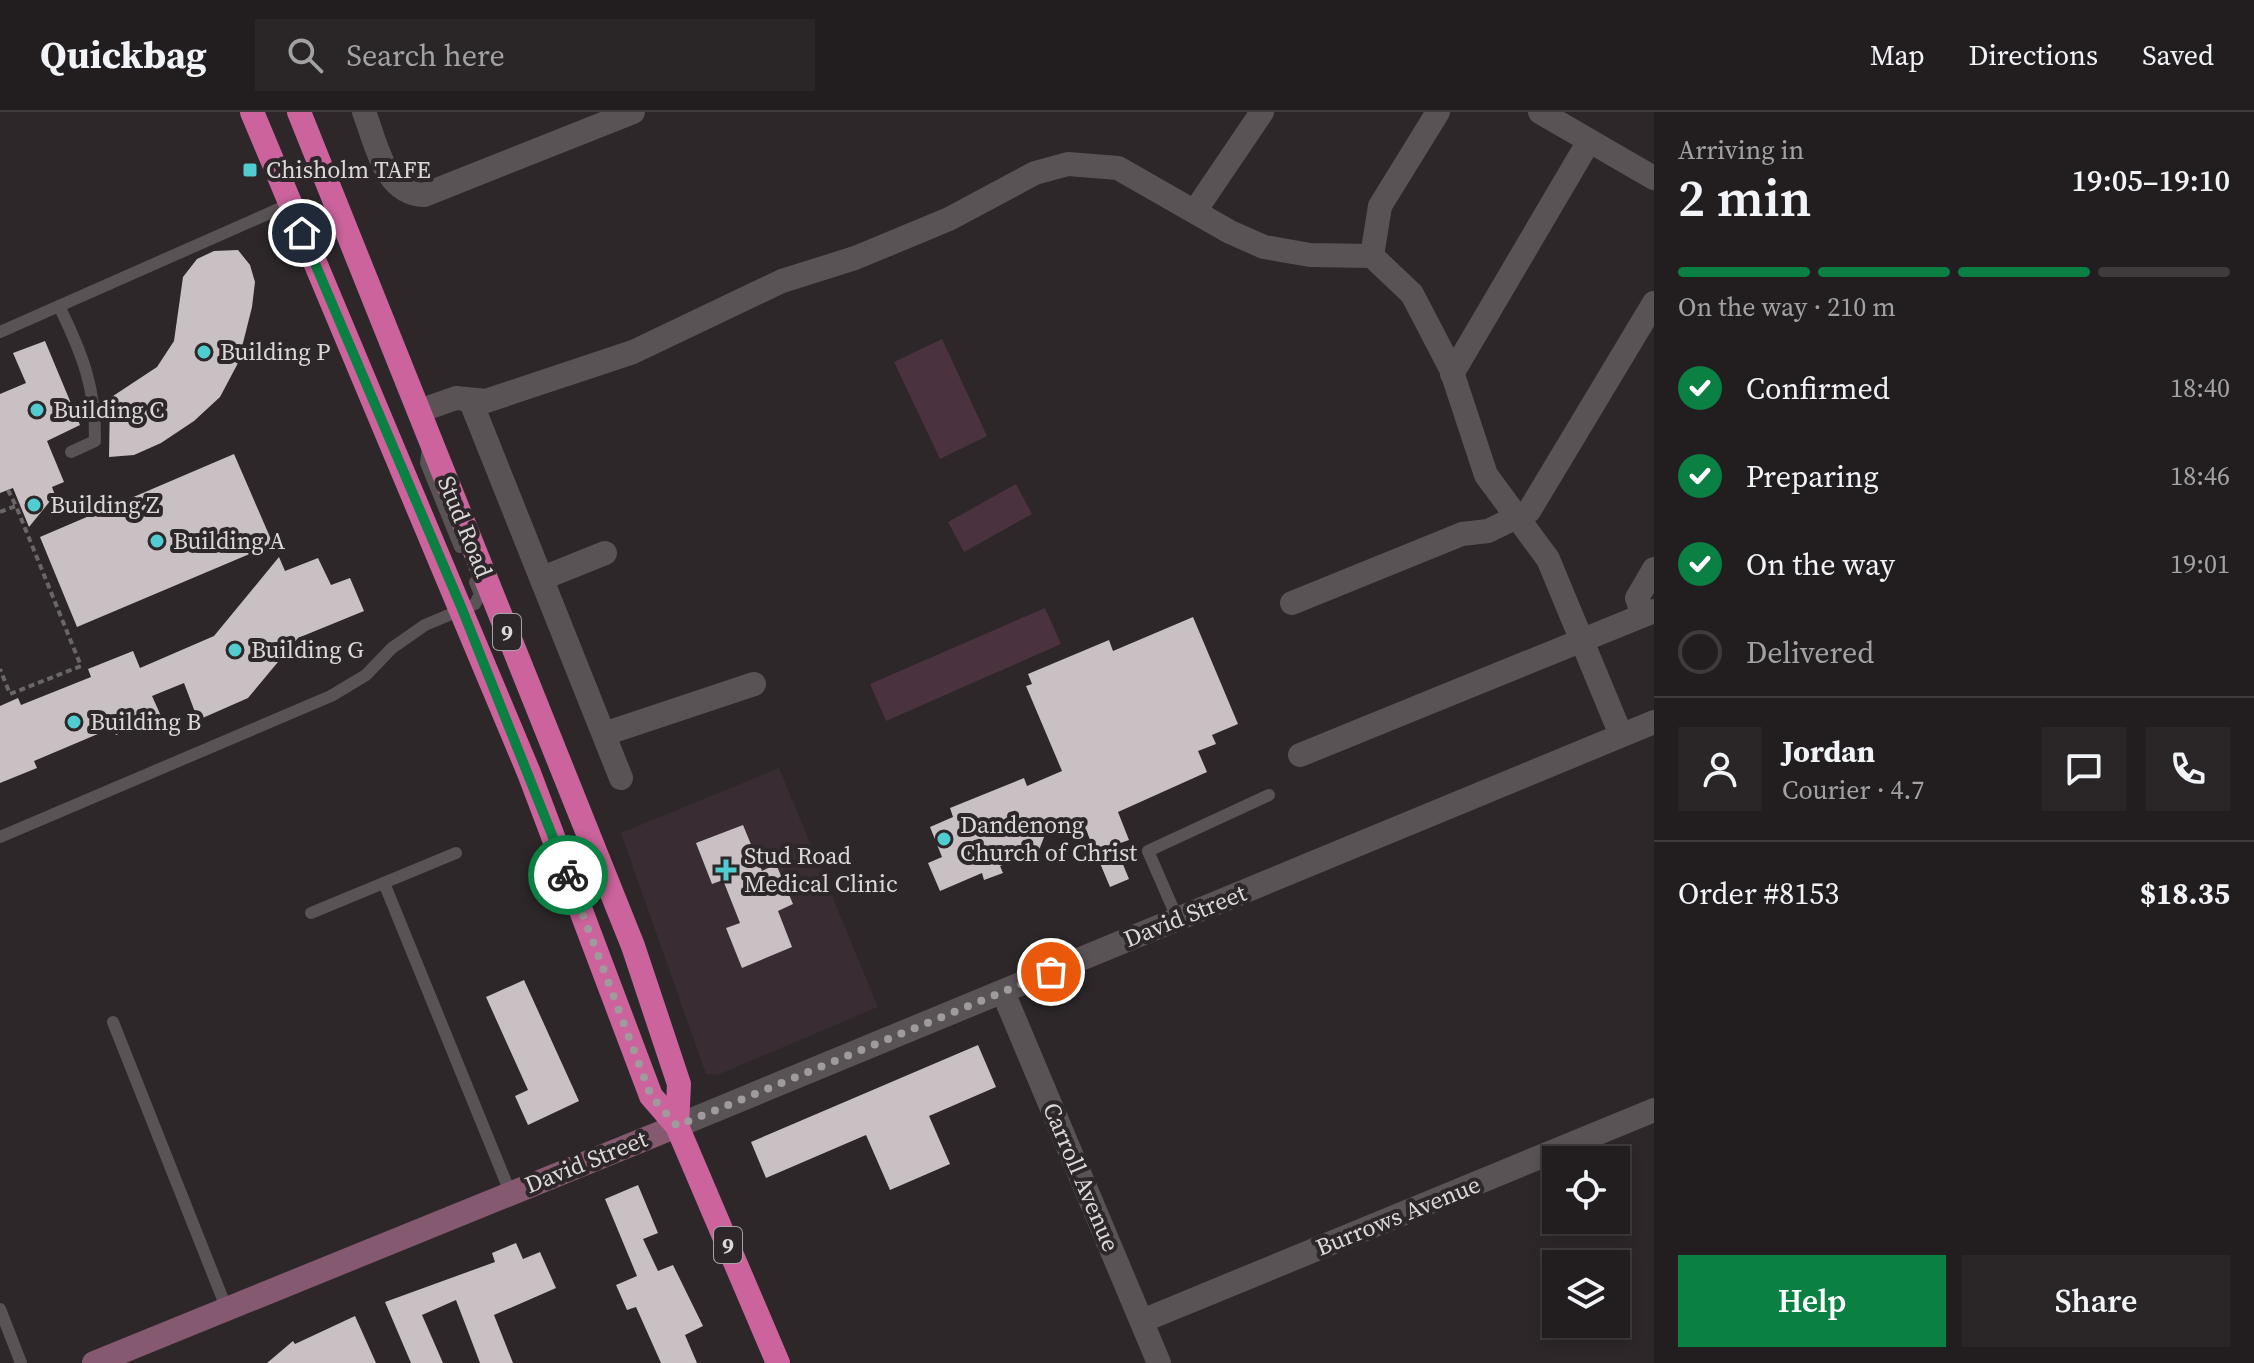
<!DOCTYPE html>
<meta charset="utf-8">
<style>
body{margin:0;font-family:"Source Serif 4",serif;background:#2a2628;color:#f1f3f6;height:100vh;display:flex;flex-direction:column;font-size:30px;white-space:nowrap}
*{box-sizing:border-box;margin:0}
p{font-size:26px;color:#a2a2a4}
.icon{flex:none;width:44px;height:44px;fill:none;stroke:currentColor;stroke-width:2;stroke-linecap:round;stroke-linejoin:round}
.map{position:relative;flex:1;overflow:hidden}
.sheet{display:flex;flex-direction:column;background:#221d1f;width:600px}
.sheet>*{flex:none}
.buttons{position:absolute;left:1542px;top:1034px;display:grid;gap:16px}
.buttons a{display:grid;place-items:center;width:88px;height:88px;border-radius:0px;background:#221d1f;box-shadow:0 4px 12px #0003,0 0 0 2px #3f3b3d;font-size:40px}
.pin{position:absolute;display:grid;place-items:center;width:68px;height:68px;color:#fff;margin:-34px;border:4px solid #fff;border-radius:50%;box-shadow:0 2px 8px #0007}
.courier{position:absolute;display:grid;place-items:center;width:80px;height:80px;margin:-40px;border:6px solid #0b8043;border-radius:50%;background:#fff;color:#222;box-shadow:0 2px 10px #0007}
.head em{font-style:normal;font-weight:600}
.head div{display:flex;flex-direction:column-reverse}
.head{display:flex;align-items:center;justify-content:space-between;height:136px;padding:0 24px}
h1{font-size:52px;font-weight:600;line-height:60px}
.bar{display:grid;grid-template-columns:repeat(4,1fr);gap:12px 8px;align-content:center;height:96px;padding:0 24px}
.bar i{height:10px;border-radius:6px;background:#3f3b3d}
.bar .active{background:#0b8043}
.bar p{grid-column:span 4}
.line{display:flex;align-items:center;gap:20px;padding:0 24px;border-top:2px solid #3f3b3d}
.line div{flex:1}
.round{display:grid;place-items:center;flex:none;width:84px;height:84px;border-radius:0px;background:#2a2628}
ol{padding:0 24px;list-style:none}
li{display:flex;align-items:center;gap:24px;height:88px}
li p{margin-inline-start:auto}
li .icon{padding:8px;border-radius:50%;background:#0b8043;color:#fff;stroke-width:4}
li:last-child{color:#a2a2a4}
li i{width:44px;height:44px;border:4px solid #3f3b3d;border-radius:50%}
.cta{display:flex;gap:16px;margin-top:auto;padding:16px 24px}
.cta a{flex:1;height:92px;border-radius:0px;background:#0b8043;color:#fff;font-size:32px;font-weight:600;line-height:92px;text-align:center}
.cta a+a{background:#2a2628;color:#f1f3f6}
header{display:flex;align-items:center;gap:48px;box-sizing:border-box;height:112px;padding:0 40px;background:#221d1f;border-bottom:2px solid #3f3b3d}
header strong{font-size:38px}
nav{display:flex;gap:44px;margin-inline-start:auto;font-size:28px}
.search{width:560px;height:72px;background:#2a2628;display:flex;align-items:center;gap:20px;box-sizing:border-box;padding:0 28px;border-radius:0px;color:#a2a2a4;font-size:30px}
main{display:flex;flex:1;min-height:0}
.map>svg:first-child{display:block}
</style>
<header>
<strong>Quickbag</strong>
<div class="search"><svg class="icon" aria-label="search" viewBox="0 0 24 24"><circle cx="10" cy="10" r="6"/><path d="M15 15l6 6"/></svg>Search here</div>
<nav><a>Map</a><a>Directions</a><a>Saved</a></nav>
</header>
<main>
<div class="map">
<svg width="1654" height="1251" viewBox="0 0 1654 1251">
<rect width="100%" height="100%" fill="#2d2729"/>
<path fill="#392d33" d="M 779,656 L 878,895 L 717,963 L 706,962 L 621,721 Z"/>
<g fill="#4a323e">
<path d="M 942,227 L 987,324 L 940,347 L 894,250 Z"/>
<path d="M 1016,372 L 1032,402 L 964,440 L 948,410 Z"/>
<path d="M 1045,496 L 1061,532 L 886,609 L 870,572 Z"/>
</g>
<g fill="#c8c0c3">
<path d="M 238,138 L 250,153 L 255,170 L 252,195 L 238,251 L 220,285 L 194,309 L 161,331 L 134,343 L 109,345 L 110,286 L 157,255 L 174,229 L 183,165 L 197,147 L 214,139 Z"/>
<path d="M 45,229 L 80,313 L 47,329 L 64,370 L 52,375 L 55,383 L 29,415 L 13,376 L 0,381 L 0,282 L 26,271 L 13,241 Z"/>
<path d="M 234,342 L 273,432 L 77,515 L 40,425 Z"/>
<path d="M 279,445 L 285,459 L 318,446 L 331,473 L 350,466 L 364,499 L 298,526 L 248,586 L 198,608 L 184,571 L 152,584 L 161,604 L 116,623 L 112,616 L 34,649 L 37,656 L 0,671 L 0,594 L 18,586 L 21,593 L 91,565 L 88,557 L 133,539 L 140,556 L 214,524 Z"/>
<path d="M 1193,505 L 1238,612 L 1212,623 L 1216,632 L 1198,639 L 1207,660 L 1118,700 L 1129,728 L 1115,733 L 1129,767 L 1110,775 L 1081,706 L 1046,720 L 1039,738 L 1000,754 L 1003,761 L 984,768 L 982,761 L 940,779 L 928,751 L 942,745 L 930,715 L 953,705 L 950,696 L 1024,666 L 1027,674 L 1062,659 L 1026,574 L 1032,572 L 1028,562 L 1109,528 L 1113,539 Z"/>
<path d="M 743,713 L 762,759 L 776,752 L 793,792 L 778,799 L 792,835 L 742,856 L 726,816 L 740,811 L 723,768 L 712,772 L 696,731 Z"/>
<path d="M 524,868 L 579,989 L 528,1013 L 515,984 L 528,978 L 486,885 Z"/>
<path d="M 978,933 L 996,975 L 929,1004 L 950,1052 L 890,1078 L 866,1023 L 766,1066 L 751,1030 Z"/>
<path d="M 638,1073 L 658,1121 L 643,1127 L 658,1159 L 673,1153 L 703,1214 L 685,1223 L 697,1251 L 661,1251 L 636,1195 L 627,1198 L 616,1173 L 637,1164 L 605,1087 Z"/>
<path d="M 516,1131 L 523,1147 L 540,1140 L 556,1176 L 494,1203 L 513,1251 L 480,1251 L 456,1188 L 422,1203 L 443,1251 L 411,1251 L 385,1190 L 495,1150 L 492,1141 Z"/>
<path d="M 355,1204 L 376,1251 L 267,1251 L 293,1229 L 295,1232 Z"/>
</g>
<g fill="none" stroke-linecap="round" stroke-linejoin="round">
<g stroke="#6a6567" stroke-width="4" stroke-dasharray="6 4" stroke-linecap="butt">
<path d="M 8,378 L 16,394"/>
<path d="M 0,400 L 16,394 L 81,554 L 10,582 L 0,557"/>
</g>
<g stroke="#5a5356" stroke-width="12">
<path d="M 59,194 C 82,241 96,276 95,329 L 71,340"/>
<path d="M 0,220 L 290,92"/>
<path d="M 428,336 L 426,351 L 460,435"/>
<path d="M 0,725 L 331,584 L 366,563 L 392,536 L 425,513 L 475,492 L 480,482 L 475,470"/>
<path d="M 384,771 L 510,1080"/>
<path d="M 311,801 L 456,741"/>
<path d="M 1178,808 L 1148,739 L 1269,683"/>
<path d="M 113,910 L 226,1195"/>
<path d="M 0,1197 L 21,1251"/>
</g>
<g stroke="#5a5356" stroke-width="24">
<path d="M 364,0 C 376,30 384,82 424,83 L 633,0"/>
<path d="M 1540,0 L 1654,66"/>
<path d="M 1195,99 L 1262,0"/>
<path d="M 1372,144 L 1380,94 L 1438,0"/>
<path d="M 1452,262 L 1589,29"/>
<path d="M 471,290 L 621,666"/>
<path d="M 419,299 L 456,286 L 486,289 L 633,240 L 782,169 L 855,146 L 949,107 L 1035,61 L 1068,52 L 1118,56 L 1230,120 L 1264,135 L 1310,143 L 1372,144 L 1412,182 L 1451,257 L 1486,363 L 1548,447 L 1621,623"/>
<path d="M 543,466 L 605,441"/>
<path d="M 1292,491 L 1462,422 L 1488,419 L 1529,399 L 1654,191"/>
<path d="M 1643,503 L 1637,486 L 1654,457"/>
<path d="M 604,622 L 754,572"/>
<path d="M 1300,643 L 1654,499"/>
<path d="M 1003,880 L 1159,1251"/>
<path d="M 677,1014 L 1654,610"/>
<path d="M 1142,1209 L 1654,998"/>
</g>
<path stroke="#855970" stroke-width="24" d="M 94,1251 L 677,1014"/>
<g stroke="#cc639c" stroke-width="24">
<path d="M 252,0 L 529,661 L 651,984 L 677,1014 L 778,1251"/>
<path d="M 299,0 L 633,834 L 679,972 L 677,1014"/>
</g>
</g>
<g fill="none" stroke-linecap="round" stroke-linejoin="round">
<path stroke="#9f9a9c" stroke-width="8" stroke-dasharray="0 14.4" d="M 568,763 L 651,984 L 677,1014 L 1051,860"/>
<path stroke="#0b8043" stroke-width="10" d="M 302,121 L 462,497 L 568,763"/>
</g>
<g fill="#51ccd1" stroke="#2d2729" stroke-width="3">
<rect x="242" y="50" width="16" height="16" rx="4"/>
<circle cx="204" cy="240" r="8"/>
<circle cx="37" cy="298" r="8"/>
<circle cx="34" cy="393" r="8"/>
<circle cx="157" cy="429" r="8"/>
<circle cx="235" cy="538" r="8"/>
<circle cx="74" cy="610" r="8"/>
<circle cx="944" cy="727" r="8"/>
<path d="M722 746h8v8h8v8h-8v8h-8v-8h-8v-8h8z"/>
</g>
<g text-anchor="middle" stroke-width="8" stroke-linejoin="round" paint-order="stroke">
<g fill="#2d2729" stroke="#a8a3a5" stroke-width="2">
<rect x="493" y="502" width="28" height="36" rx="6"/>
<rect x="714" y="1115" width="28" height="36" rx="6"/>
</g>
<g font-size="22" font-weight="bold" fill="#dcd8da">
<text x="507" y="528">9</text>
<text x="728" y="1141">9</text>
</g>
<g font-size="24" fill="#dcd8da" stroke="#2d2729" text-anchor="start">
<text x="266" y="66">Chisholm TAFE</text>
<text x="220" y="248">Building P</text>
<text x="53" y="306">Building C</text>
<text x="50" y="401">Building Z</text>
<text x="173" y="437">Building A</text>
<text x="251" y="546">Building G</text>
<text x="90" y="618">Building B</text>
<text x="960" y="721">Dandenong<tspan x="960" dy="28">Church of Christ</tspan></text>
<text x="744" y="752">Stud Road<tspan x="744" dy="28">Medical Clinic</tspan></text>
</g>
<g font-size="24" fill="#dcd8da" stroke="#2d2729">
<text transform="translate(465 415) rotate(68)" y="8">Stud Road</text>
<text transform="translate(1185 804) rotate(-22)" y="8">David Street</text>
<text transform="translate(586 1050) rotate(-22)" y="8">David Street</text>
<text transform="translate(1081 1065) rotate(67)" y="8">Carroll Avenue</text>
<text transform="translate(1398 1104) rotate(-22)" y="8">Burrows Avenue</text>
</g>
</g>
</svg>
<div class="buttons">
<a><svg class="icon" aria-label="locate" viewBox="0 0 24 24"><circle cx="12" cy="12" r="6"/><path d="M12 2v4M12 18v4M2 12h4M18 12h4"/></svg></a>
<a><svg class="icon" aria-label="layers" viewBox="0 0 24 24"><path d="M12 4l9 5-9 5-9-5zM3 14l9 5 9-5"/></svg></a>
</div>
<div class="pin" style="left:1051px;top:860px;background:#ea580c"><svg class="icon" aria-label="bag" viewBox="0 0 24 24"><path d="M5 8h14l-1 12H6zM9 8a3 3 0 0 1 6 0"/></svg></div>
<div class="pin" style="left:302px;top:121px;background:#1f2937"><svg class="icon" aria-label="home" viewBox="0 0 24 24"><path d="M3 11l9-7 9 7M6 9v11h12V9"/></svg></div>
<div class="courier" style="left:568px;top:763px"><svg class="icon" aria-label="bike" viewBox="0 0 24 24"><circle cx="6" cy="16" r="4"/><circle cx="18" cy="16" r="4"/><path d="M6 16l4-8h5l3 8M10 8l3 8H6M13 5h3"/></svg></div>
</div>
<section class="sheet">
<div class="head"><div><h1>2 min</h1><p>Arriving in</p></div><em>19:05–19:10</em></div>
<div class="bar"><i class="active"></i><i class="active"></i><i class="active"></i><i></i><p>On the way · 210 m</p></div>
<ol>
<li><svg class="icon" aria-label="check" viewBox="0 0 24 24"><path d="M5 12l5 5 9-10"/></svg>Confirmed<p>18:40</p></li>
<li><svg class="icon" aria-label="check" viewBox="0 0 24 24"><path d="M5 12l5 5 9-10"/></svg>Preparing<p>18:46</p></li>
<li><svg class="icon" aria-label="check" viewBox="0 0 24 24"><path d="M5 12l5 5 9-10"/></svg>On the way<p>19:01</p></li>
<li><i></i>Delivered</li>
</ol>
<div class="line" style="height:144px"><a class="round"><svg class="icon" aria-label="person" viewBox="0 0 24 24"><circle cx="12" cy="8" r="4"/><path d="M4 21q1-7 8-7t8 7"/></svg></a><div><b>Jordan</b><p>Courier · 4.7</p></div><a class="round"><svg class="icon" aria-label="chat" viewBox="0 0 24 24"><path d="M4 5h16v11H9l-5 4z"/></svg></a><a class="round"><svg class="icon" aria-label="phone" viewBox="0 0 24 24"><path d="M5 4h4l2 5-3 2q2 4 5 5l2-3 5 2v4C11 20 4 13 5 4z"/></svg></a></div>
<div class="line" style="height:104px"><div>Order #8153</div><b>$18.35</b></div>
<div class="cta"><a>Help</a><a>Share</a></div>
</section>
</main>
